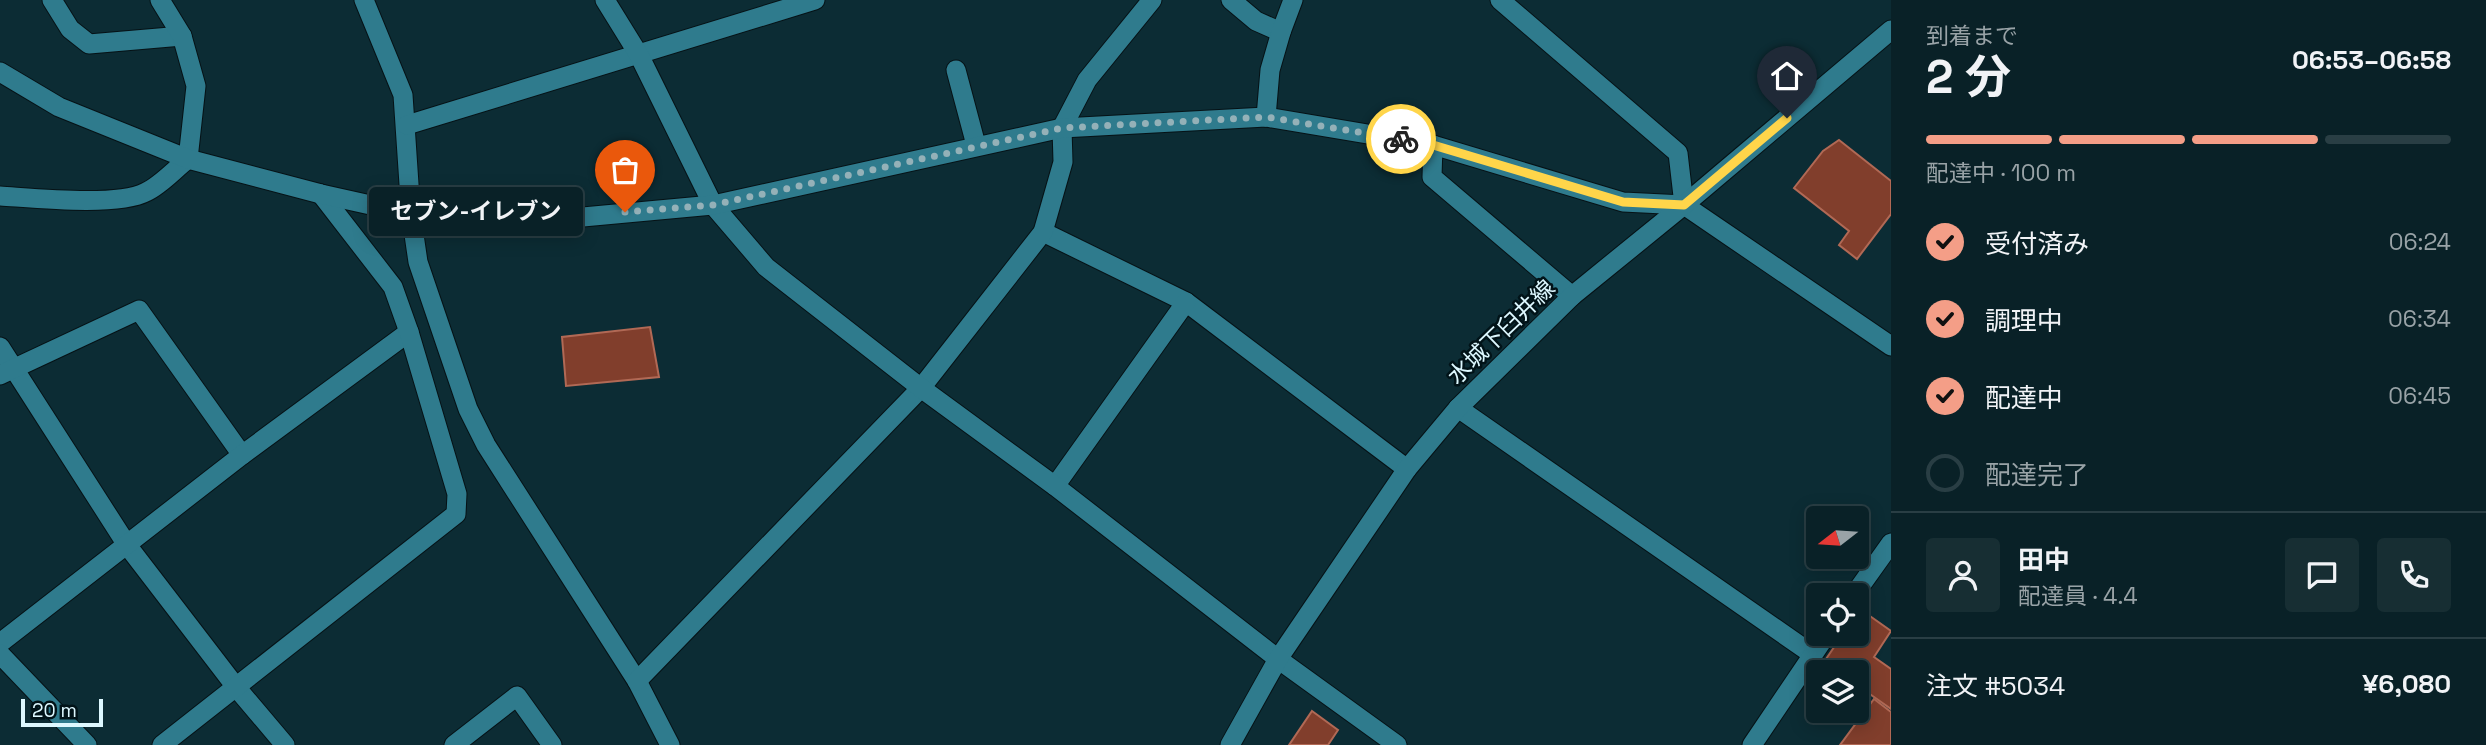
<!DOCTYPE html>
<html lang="ja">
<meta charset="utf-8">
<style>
body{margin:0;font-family:"Space Grotesk","Noto Sans JP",sans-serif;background:#172e33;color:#f1f3f6;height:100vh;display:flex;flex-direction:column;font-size:26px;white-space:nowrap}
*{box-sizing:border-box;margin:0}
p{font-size:23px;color:#99a3a7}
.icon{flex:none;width:38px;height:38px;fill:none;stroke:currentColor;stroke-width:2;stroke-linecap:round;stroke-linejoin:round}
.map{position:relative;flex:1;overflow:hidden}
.panel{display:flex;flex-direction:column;background:#092127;width:595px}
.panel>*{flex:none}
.needle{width:46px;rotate:253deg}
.buttons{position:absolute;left:1806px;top:506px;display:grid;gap:14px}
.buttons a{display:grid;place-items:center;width:63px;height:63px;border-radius:7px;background:#092127;box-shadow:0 4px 18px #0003,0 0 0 2px #293e44;font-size:35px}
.scale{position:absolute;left:21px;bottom:18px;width:82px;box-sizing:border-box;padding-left:7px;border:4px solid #ddf8ff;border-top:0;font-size:19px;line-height:24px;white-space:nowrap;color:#ddf8ff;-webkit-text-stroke:5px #011318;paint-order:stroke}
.pin{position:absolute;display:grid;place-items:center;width:60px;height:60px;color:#fff;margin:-72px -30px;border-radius:50% 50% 50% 0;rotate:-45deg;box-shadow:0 0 7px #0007}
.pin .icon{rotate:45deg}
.courier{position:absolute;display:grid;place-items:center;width:70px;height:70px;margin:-35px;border:5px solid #ffd54a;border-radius:50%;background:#fff;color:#222;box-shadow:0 2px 9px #0007}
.bubble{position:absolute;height:49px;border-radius:7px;background:#092127;box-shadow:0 4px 18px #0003,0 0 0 2px #293e44;font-size:23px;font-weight:700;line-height:49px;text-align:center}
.summary em{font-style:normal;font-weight:700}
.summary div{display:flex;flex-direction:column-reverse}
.summary{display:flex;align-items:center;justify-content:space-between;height:119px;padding:0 35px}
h1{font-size:46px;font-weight:700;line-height:52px}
.bar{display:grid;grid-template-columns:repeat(4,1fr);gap:10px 7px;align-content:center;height:84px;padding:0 35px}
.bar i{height:9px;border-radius:5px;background:#293e44}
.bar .selected{background:#f49e87}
.bar p{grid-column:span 4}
.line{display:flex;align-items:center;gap:18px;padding:0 35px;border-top:2px solid #293e44}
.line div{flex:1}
.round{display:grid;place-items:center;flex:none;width:74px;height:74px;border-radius:7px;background:#172e33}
ol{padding:0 35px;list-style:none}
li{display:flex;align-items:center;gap:21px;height:77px}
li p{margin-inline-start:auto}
li .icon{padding:7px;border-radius:50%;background:#f49e87;color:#111;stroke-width:4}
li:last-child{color:#99a3a7}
li i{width:38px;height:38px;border:4px solid #293e44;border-radius:50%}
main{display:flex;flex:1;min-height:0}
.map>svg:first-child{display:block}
</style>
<main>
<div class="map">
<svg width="1891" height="745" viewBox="0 0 1891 745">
<rect width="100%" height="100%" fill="#0c2c34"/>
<g fill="#813e2c" stroke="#b16955" stroke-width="2">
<path d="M 1839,140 L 1891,181 L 1891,214 L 1857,259 L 1839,245 L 1849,231 L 1794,188 L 1823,151 Z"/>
<path d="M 650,327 L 659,377 L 566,386 L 562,337 Z"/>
<path d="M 1860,609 L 1891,631 L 1874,657 L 1891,669 L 1891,709 L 1857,685 L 1857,672 L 1839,672 L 1824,662 L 1843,634 L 1857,634 L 1857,614 Z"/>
<path d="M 1874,699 L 1891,712 L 1891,745 L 1840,745 Z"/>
<path d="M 1312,711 L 1338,730 L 1328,745 L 1289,745 Z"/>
</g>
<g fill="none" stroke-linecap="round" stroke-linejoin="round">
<defs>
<g id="minor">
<path d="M 52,0 L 70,29 L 89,44 L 182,36"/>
<path d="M 364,0 L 403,95 L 411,214 L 418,262 L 468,409 L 486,445 L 637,681 L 670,745"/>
<path d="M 1231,0 L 1256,21 L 1281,32"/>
<path d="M 956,70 L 976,145"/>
<path d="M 407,125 L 815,0"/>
<path d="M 1433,145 L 1432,177 L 1572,296"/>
<path d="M 0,196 C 33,198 118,207 146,192 C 161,185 175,169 188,159 L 196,86 L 182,36 L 160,0"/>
<path d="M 1043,232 L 1186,302 L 1407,469"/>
<path d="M 0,347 L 127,545 L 236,687 L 285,745"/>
<path d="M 0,375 L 139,310 L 242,455"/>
<path d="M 1458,408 L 1812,654"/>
<path d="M 1055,486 L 1186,302"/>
<path d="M 0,643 L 242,455 L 409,332"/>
<path d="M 0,654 L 87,745"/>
<path d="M 637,681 L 921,388 L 1043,232 L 1063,162 L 1062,128 L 1087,80 L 1152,0"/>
<path d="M 162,745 L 456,514 L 457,494 L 409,332 L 393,287 L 321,194"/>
<path d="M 454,745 L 517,696 L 552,745"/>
</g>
<g id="tertiary">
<path d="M 605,0 L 639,55 L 713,205 L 766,267 L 921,388 L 1055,486 L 1278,659 L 1397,745"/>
<path d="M 1500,0 L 1678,153 L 1684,205"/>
<path d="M 0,72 L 59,107 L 188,159 L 321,194 L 411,214 L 502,219 L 572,218 L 713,205 L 1062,128 L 1266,117 L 1433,145 L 1623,202 L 1684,205 L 1891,346"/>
<path d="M 1266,117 L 1270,70 L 1281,32 L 1293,0"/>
<path d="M 1854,595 L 1891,543"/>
<path d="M 1752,745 L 1827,634"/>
</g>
<path id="secondary" d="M 1230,745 L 1278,659 L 1407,469 L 1458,408 L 1572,296 L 1684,205 L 1891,30"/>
</defs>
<use href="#minor" stroke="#061216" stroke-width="21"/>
<use href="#tertiary" stroke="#061216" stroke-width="21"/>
<use href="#secondary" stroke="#061216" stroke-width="21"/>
<use href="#minor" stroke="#2f7b8d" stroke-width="19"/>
<use href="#tertiary" stroke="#2f7b8d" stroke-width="19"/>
<use href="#secondary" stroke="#2f7b8d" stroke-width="19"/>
</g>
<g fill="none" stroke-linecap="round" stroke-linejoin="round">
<path stroke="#94b1b8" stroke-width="7" stroke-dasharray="0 12.6" d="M 625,212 L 713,205 L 1062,128 L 1266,117 L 1401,139"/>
<path stroke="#ffd54a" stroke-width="9" d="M 1401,139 L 1433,145 L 1623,202 L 1684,205 L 1787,118"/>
</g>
<g text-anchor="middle" stroke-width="5" stroke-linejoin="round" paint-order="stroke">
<g font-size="23" fill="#ddf8ff" stroke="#011318">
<text transform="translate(1501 332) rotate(-44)" y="8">水城下臼井線</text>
</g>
</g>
</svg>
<div class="buttons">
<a><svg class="needle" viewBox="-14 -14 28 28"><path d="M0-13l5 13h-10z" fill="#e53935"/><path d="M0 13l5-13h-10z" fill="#99a3a7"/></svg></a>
<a><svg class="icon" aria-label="locate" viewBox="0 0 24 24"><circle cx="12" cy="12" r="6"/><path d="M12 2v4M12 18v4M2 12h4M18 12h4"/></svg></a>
<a><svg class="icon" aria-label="layers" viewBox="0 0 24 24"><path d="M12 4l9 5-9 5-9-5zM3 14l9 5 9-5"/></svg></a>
</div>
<div class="scale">20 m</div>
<div class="pin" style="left:625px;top:212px;background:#ea580c"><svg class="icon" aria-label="bag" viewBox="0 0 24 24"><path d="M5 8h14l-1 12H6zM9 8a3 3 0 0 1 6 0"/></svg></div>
<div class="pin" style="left:1787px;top:118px;background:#1f2937"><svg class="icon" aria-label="home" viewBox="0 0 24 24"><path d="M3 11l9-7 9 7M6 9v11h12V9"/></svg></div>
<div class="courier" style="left:1401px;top:139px"><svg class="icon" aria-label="bike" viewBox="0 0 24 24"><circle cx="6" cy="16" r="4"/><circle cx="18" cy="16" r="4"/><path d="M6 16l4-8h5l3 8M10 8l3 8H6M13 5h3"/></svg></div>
<div class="bubble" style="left:369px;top:187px;width:214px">セブン-イレブン</div>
</div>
<section class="panel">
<div class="summary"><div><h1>2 分</h1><p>到着まで</p></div><em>06:53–06:58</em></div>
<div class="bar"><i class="selected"></i><i class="selected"></i><i class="selected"></i><i></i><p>配達中 · 100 m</p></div>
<ol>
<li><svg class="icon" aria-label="check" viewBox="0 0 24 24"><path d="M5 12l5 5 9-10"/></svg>受付済み<p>06:24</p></li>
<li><svg class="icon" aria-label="check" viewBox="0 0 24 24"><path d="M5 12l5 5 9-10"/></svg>調理中<p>06:34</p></li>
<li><svg class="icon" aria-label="check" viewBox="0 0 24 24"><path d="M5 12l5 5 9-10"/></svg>配達中<p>06:45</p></li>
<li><i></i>配達完了</li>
</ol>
<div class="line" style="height:126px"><a class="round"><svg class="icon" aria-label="person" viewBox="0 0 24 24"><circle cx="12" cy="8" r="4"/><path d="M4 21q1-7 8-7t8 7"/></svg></a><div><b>田中</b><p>配達員 · 4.4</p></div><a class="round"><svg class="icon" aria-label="chat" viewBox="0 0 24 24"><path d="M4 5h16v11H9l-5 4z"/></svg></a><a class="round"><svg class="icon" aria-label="phone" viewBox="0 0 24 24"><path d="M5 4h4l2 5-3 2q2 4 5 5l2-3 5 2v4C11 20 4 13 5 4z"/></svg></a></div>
<div class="line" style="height:91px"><div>注文 #5034</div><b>¥6,080</b></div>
</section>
</main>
